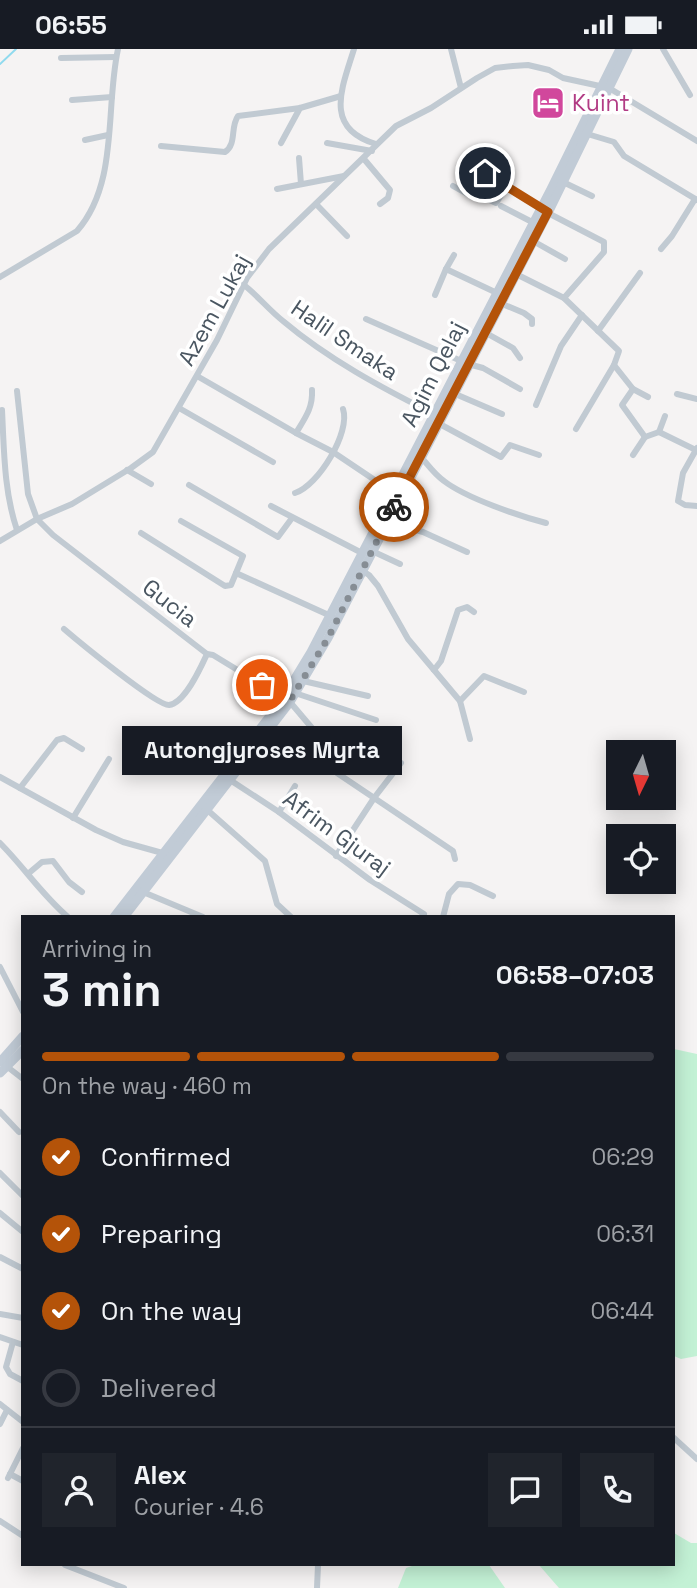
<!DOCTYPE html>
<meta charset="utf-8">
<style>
body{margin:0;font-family:"Space Grotesk",sans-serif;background:#20242c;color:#f1f3f6;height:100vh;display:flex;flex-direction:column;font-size:26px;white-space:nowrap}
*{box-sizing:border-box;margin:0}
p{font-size:23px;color:#9ea1a6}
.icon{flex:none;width:38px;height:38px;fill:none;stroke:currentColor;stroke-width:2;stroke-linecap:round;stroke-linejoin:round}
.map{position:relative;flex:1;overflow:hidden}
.sheet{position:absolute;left:21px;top:866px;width:654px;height:651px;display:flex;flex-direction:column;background:#171b24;border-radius:0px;box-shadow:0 4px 18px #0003}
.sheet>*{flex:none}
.needle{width:46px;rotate:185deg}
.controls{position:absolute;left:606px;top:691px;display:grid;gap:14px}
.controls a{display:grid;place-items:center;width:70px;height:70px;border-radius:0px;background:#171b24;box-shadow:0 4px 18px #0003;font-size:35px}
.pin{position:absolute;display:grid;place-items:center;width:60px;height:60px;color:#fff;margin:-30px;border:4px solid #fff;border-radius:50%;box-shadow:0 2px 7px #0007}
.courier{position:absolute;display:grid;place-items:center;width:70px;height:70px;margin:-35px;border:5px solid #b45309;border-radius:50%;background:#fff;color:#222;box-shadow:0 2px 9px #0007}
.bubble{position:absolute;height:49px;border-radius:0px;background:#171b24;box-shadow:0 4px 18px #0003;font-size:23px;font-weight:800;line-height:49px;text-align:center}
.head em{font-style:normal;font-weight:800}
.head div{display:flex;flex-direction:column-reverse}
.head{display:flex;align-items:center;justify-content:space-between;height:119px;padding:0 21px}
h1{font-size:46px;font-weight:800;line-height:52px}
.bar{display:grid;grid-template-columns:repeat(4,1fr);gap:10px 7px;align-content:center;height:84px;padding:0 21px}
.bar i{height:9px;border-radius:5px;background:#363941}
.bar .active{background:#b45309}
.bar p{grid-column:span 4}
.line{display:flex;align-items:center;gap:18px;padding:0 21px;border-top:2px solid #363941}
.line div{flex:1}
.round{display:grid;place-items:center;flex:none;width:74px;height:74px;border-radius:0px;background:#20242c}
ol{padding:0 21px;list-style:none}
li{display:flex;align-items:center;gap:21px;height:77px}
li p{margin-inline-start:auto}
li .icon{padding:7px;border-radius:50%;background:#b45309;color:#fff;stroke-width:4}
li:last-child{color:#9ea1a6}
li i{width:38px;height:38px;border:4px solid #363941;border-radius:50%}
.status{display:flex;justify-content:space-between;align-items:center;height:49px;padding:0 35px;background:#171b24;direction:ltr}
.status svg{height:19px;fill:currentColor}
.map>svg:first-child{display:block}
</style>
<div class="status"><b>06:55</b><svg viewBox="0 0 49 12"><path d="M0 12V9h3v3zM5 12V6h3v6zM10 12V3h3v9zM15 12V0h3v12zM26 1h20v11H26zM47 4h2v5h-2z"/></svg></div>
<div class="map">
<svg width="697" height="1539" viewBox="0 0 697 1539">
<rect width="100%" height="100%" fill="#f5f3f3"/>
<g fill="#c3f1d5">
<path d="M 674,1000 L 697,1005 L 697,1307 L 681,1310 L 674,1307 Z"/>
<path d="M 674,1484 L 691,1494 L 697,1494 L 697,1539 L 559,1539 L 539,1516 L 674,1516 Z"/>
<path d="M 415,1516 L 489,1516 L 505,1539 L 398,1539 L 406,1519 Z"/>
</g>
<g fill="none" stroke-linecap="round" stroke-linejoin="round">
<path stroke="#90daee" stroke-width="2" d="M 0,15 L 16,0"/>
<g stroke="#c1cad2" stroke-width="6">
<path d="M 354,0 C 342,39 323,79 376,95"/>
<path d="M 451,0 L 461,39"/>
<path d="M 663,0 L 690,46"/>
<path d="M 61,9 L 116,8"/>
<path d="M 72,51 L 112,48"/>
<path d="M 584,84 L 614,93 L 624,107 L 697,151"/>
<path d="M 85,91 L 108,86"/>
<path d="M 281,94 L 300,59"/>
<path d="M 327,94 L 372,102"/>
<path d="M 161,97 L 225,103 C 237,95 230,78 238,67 L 300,59 L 341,47"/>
<path d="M 299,109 L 301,135"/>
<path d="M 364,110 L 390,141 L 388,149 L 380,155"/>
<path d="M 462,111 L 548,164 L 604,193 L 604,203 L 564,249"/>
<path d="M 563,133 L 592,147"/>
<path d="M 453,137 L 471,147 L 479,146 L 496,154 L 507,137"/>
<path d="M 277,140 L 344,127"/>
<path d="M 316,155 L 347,187"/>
<path d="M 501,157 L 534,174"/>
<path d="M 533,192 L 565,210"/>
<path d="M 661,200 L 672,187 L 695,150"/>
<path d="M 454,206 L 446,220 L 497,244"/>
<path d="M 514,224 L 564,249 L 619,302 L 614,316 L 576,380"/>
<path d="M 0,228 L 77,182 C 119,134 105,59 118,0"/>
<path d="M 244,236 C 258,247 269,261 283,272 C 328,310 382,339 434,365"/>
<path d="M 435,246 L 446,220"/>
<path d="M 500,254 L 524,264 L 532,270 L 532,275"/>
<path d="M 366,270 L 468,315 L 483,319 L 520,340"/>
<path d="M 598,282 L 640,224"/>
<path d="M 486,284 L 513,299 L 520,309"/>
<path d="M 614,316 L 633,340 L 648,348"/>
<path d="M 197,327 L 296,384 L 333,403 L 397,446"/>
<path d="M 633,340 L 622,356 L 645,388 L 659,383"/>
<path d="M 17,342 L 28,445 L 37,470 L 53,486 L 207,605 L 213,606 L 290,653 L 323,692"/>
<path d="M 453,344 L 502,365"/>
<path d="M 677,345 L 697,350"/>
<path d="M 536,356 L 561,297 L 582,266"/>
<path d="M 179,359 L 273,413"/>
<path d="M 2,361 C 4,401 4,443 17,481"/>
<path d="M 436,373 L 501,408 L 510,396 L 539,406"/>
<path d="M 659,383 L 696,401"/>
<path d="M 659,383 L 665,367"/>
<path d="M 296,384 C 305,369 313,359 312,341"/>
<path d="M 697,399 L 683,424 L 678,452 L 685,456 L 697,457"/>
<path d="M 633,406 L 645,388"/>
<path d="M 421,408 C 428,416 435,426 444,432 C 466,449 519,467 546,474"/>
<path d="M 127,421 L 151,435"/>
<path d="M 189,436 L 278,488 L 292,469"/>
<path d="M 295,444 C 318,437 351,383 343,360"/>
<path d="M 271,457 L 362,504"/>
<path d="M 181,472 L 243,507 L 236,524"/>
<path d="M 387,473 L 423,483 L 467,503"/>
<path d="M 141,484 L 225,537 L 231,536 L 236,524 L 333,568"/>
<path d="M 0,492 L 37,470 L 72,455 L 131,419 L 153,403 L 217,291 L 247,229 L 269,200 L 396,77 L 431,59 L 477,29 L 495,19 L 513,17 L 528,16 L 549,21 L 563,29 L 609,39 L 697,92"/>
<path d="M 372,502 L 400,515"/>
<path d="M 361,521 L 369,526 L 378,537 L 408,590 L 460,652 L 470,690"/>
<path d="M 64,580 C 78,592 157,657 169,656 C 185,654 201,618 207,605"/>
<path d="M 434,621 L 441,612 L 458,561 L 467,558 L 474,563"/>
<path d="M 299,631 L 368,647"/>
<path d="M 295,644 L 376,671"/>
<path d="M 460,652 L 484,627 L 524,643"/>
<path d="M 337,724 L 453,802 L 455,810"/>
<path d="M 0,728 L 96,781 L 123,793 L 166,805"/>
<path d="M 227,729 L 279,763 L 370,831 L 424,865"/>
<path d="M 20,739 L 57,691 L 64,689 L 82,700"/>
<path d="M 204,758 L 265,812 L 277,855 L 291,868"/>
<path d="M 279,763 L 295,737"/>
<path d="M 73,769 L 109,710"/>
<path d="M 0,794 C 24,818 42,846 68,868"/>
<path d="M 336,807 L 374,749 L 401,714"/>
<path d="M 29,824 L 42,813 L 53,812 L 69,833 L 82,843"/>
<path d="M 143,843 L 203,868"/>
<path d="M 443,868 L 449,845 L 458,835 L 470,836 L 493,847"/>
<path d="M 0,918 L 23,963"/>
<path d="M 5,1016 L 23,1030"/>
<path d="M 0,1063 L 19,1083"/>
<path d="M 0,1124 L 23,1147"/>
<path d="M 0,1164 L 23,1183"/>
<path d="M 0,1208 L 23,1220"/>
<path d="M 0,1265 L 23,1269"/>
<path d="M 0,1288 L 23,1296"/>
<path d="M 13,1293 L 6,1318 L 10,1325 L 23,1332"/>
<path d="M 0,1355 L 23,1373"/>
<path d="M 0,1375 L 7,1361"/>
<path d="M 674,1389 L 697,1410"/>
<path d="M 10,1425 L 23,1432"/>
<path d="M 8,1429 L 23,1399"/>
<path d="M 0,1472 L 23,1487"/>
<path d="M 65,1516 L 124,1539"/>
<path d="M 317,1539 L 318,1516"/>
</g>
<g stroke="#c1cbd6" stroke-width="9">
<path d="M 114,868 L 280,654 L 311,603 L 551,140 L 620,0"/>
<path d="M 124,868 L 290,653 L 328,589 L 548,164 L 628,0"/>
<path d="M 0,1013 L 23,987"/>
<path d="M 0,1024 L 23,1001"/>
</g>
</g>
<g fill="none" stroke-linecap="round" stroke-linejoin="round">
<path stroke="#868d94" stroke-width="7" stroke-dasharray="0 12.6" d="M 262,636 L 289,653 L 328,589 L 394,458"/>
<path stroke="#b45309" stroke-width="9" d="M 394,458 L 548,163 L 485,124"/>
</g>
<defs>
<symbol id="hotel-square" viewBox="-11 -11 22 22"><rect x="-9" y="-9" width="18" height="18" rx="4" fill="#d1479c" stroke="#fff"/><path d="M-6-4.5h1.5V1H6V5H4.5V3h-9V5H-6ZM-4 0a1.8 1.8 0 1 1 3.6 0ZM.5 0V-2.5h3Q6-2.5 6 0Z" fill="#fff"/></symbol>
</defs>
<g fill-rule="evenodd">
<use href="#hotel-square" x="529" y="35" width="38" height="38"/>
</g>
<g text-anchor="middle" stroke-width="7" stroke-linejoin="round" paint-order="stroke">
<g font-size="23" fill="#b23c85" stroke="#fff" text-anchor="start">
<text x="572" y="62">Kuint</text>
</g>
<g font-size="23" fill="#4a5661" stroke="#fff">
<text transform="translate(214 261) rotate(-61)" y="8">Azem Lukaj</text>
<text transform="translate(345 291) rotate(34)" y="8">Halil Smaka</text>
<text transform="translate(433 325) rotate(-63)" y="8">Agim Qelaj</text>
<text transform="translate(170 554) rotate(38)" y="8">Gucia</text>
<text transform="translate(337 784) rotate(36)" y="8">Afrim Gjuraj</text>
</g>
</g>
</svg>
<div class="controls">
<a><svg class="needle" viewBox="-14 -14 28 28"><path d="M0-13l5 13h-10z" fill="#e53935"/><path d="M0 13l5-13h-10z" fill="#9ea1a6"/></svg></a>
<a><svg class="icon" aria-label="locate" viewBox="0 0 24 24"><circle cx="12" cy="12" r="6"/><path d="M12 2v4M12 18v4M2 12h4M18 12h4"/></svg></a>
</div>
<div class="pin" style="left:262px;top:636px;background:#ea580c"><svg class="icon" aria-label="bag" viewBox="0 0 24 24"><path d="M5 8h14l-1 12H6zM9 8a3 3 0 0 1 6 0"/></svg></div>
<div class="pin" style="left:485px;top:124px;background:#1f2937"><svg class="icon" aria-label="home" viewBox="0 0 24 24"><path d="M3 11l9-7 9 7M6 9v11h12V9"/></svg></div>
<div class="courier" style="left:394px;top:458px"><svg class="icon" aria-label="bike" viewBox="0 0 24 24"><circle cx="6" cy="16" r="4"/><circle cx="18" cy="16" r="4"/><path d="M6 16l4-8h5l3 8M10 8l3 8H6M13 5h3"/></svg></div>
<div class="bubble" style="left:122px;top:677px;width:280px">Autongjyroses Myrta</div>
<section class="sheet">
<div class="head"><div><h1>3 min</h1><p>Arriving in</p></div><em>06:58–07:03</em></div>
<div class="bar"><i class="active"></i><i class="active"></i><i class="active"></i><i></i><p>On the way · 460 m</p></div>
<ol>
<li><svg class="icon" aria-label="check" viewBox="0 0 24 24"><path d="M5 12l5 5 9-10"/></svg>Confirmed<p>06:29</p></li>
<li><svg class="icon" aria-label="check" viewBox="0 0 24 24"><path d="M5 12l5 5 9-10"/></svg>Preparing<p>06:31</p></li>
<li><svg class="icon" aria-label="check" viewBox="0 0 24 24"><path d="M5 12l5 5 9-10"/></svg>On the way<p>06:44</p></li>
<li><i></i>Delivered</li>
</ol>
<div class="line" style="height:126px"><a class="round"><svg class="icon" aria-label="person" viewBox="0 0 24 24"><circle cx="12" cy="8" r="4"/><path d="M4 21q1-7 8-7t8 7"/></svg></a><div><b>Alex</b><p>Courier · 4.6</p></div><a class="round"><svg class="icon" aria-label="chat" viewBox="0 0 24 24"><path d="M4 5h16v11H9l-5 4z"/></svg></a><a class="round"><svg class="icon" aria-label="phone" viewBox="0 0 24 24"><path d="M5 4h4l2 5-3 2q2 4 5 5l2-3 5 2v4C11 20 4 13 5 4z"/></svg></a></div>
</section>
</div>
